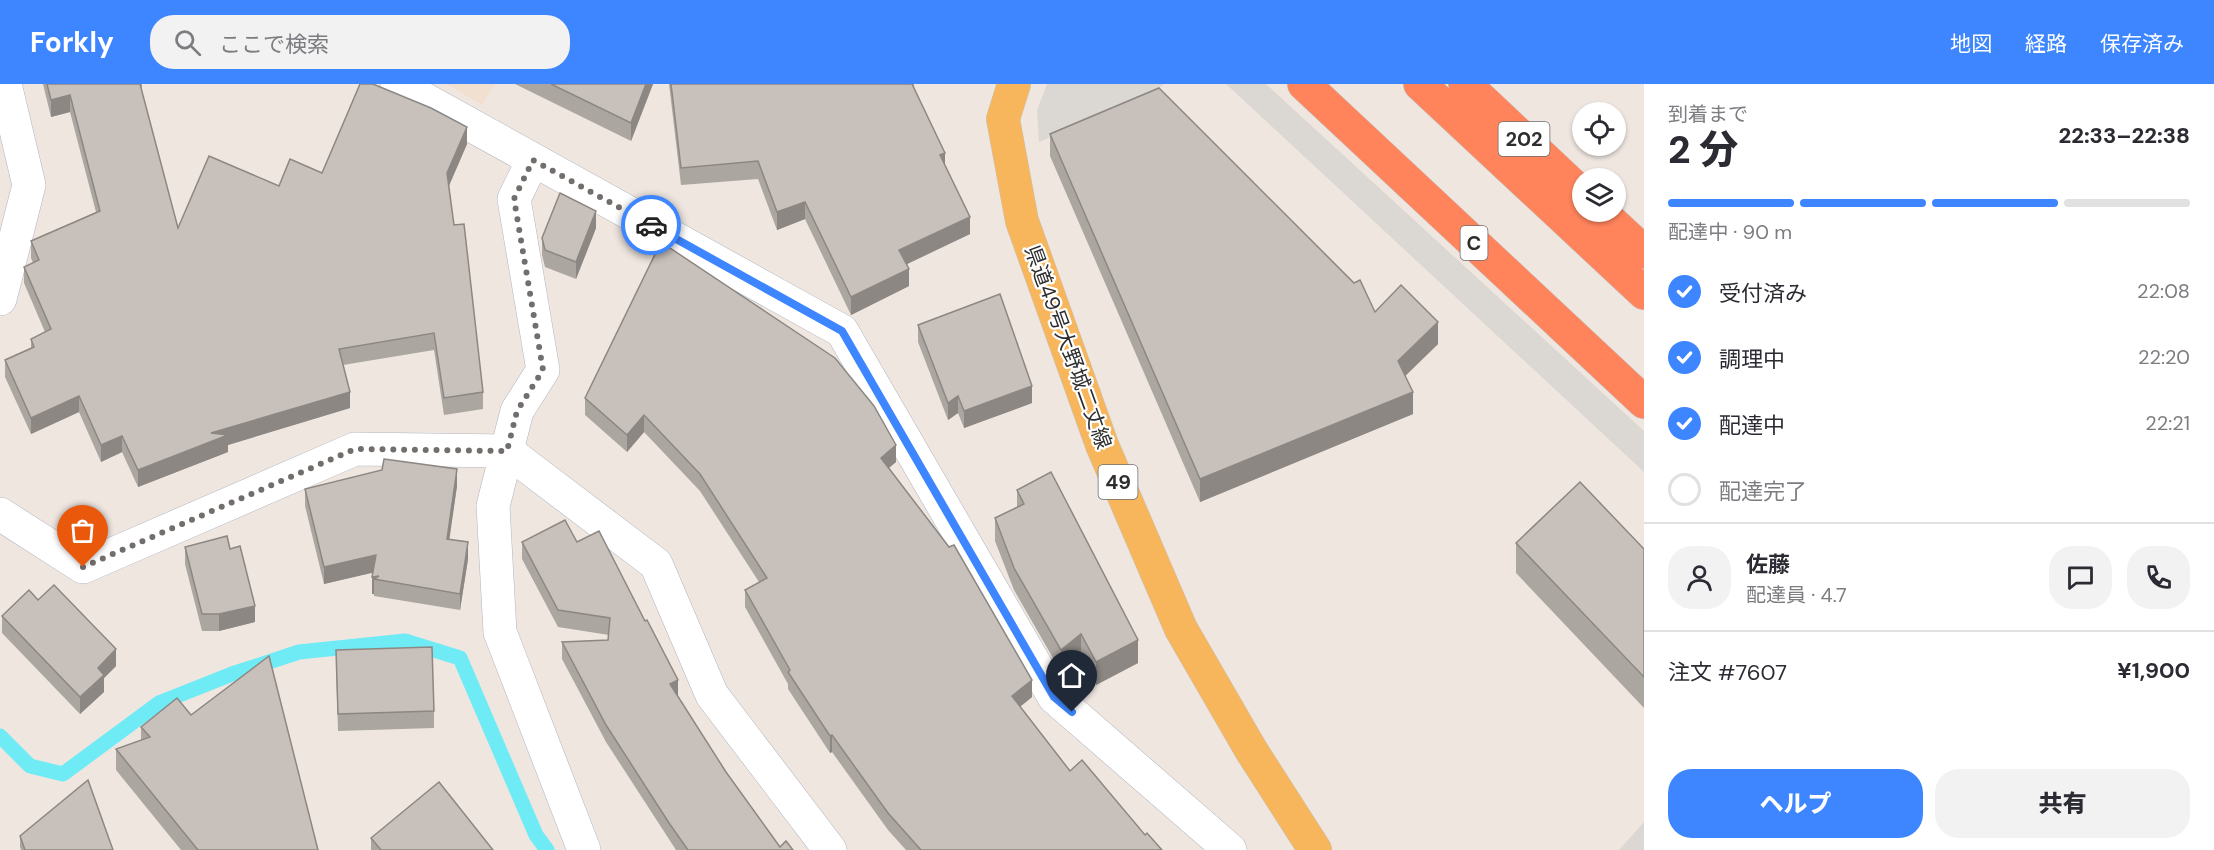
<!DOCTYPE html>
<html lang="ja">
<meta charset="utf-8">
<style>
body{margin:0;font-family:"DM Sans","Noto Sans JP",sans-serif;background:#f2f2f3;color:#2b2b33;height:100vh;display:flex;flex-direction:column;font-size:22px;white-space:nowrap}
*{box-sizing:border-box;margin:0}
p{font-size:20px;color:#7c7c81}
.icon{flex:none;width:33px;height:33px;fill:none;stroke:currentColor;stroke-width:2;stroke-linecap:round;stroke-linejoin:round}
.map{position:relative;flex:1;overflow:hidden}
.details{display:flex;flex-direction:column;background:#fff;width:570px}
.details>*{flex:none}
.buttons{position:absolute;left:1572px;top:18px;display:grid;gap:12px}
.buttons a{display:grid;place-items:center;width:54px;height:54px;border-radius:50%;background:#fff;box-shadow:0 2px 4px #0004;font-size:30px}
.pin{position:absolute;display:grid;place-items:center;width:51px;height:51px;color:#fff;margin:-62px -26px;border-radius:50% 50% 50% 0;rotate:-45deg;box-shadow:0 0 6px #0007}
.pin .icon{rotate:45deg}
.courier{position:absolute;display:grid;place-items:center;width:60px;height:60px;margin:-30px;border:4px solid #3d86ff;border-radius:50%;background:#fff;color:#222;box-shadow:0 2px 8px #0007}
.summary em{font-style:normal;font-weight:800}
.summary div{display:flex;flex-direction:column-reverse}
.summary{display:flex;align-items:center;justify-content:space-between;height:102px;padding:0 24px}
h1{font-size:39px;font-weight:800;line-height:45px}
.bar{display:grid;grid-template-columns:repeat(4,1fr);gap:9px 6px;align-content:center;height:72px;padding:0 24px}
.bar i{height:8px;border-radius:4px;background:#e1e1e2}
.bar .on{background:#3d86ff}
.bar p{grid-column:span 4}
.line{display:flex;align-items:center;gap:15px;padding:0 24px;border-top:2px solid #e1e1e2}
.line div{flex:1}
.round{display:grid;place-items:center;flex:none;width:63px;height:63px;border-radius:24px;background:#f2f2f3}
ol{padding:0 24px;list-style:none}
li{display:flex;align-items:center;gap:18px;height:66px}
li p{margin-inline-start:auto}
li .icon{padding:6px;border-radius:50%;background:#3d86ff;color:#fff;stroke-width:4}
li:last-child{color:#7c7c81}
li i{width:33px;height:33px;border:3px solid #e1e1e2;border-radius:50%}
.button{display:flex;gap:12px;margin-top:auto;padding:12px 24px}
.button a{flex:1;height:69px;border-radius:24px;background:#3d86ff;color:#fff;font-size:24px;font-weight:800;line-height:69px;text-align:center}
.button a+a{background:#f2f2f3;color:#2b2b33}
header{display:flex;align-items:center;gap:36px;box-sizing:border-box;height:84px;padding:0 30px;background:#3d86ff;color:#fff}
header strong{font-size:28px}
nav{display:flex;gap:33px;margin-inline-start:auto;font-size:21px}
.search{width:420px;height:54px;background:#f2f2f3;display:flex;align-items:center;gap:15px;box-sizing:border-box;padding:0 21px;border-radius:24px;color:#7c7c81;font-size:22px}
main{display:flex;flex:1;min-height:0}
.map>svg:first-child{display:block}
</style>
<header>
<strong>Forkly</strong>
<div class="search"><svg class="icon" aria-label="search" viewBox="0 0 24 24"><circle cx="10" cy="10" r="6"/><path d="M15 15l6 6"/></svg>ここで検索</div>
<nav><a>地図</a><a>経路</a><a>保存済み</a></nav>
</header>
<main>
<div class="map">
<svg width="1644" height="766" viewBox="0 0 1644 766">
<rect width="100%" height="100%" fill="#efe6e0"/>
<path fill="#f1e0cf" d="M 447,0 L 495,0 L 482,21 Z"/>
<g fill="#dbd7d3">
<path d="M 1047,0 L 1164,0 L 1148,12 L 1039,58 L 1037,26 Z"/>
<path d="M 1226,0 L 1266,0 L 1644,347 L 1644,388 Z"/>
<path d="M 1644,738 L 1644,766 L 1619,766 Z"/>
</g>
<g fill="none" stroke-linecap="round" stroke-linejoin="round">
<path stroke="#6febf5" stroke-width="15" d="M 0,652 L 30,682 L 63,690 L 159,619 L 232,590 L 299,568 L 405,557 L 460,574 L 536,751 L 547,766"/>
<defs>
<g id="street">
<path d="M 397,0 L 842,247 L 1054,613 L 1230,766"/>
<path d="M 533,76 L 514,115 L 543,286 L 517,327 L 493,422 L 500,548 L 584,766"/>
<path d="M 0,215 L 29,101 L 5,0"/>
<path d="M 0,430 L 83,483 L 355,365 L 507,367 L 656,480 L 712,611 L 830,766"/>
</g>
<path id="primary" d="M 1014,0 L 1003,35 L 1022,137 L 1102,361 L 1181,545 L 1251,666 L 1315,766"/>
<g id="highway">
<path d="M 1304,0 L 1644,318"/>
<path d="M 1420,0 L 1644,209"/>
<path d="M 1465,0 L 1582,110"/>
<path d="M 1601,128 L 1644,168"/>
</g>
</defs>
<use href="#street" stroke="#b0b5be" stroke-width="34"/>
<use href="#primary" stroke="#c4c4c4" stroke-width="34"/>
<use href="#highway" stroke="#c4c4c4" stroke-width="34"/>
<use href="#street" stroke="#fff" stroke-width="33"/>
<use href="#primary" stroke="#f8b65c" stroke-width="33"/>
<use href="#highway" stroke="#ff835b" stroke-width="33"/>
</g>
<g fill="#aca6a1">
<path d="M 43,0 L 142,0 L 142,8 L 178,144 L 279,102 L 322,89 L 467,60 L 449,102 L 454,141 L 483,308 L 483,325 L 444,331 L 434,266 L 343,281 L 350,324 L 228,361 L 228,368 L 138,403 L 122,368 L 101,378 L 79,328 L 31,350 L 5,293 L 5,276 L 31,264 L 31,255 L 45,248 L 24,199 L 24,183 L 33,179 L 31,174 L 31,157 L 96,128 L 70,28 L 51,33 Z"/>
<path d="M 515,0 L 653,0 L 631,57 Z"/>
<path d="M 669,0 L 914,0 L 914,3 L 945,81 L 970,150 L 906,180 L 909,202 L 851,231 L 805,135 L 777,146 L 758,95 L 681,101 Z"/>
<path d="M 1050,50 L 1375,228 L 1438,260 L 1405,292 L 1413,330 L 1200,418 L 1050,72 Z"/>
<path d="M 596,144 L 576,195 L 545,183 L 542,171 L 542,154 Z"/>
<path d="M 918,241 L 1032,319 L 964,344 L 958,329 L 948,336 L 918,258 Z"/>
<path d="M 585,314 L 896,378 L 889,384 L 1032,613 L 1020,623 L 1070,687 L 1162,766 L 906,766 L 888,746 L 832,668 L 830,669 L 788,605 L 788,600 L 745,523 L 745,506 L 759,498 L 700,407 L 644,348 L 627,368 L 585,331 Z"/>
<path d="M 457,402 L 449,455 L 468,475 L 460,526 L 374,512 L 374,510 L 372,510 L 373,488 L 324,500 L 305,422 L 305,405 Z"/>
<path d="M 1017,406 L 1138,579 L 1096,601 L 1081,572 L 1061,588 L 1014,506 L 995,457 L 995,434 L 1017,423 Z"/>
<path d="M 522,458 L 577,458 L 726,688 L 780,763 L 793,766 L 676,766 L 606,658 L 562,575 L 562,558 L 608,556 L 609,551 L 558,543 L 522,475 Z"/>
<path d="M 1516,459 L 1644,465 L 1644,624 L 1516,489 Z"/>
<path d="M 185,463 L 255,538 L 219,547 L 202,547 L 185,480 Z"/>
<path d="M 38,516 L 116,582 L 104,594 L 104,608 L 80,630 L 2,549 L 2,532 Z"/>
<path d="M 336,583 L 434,627 L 434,644 L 338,647 Z"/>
<path d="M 191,631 L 318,766 L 181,766 L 116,686 L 116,665 L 141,656 L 141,643 Z"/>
<path d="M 20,752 L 113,766 L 21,766 L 20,763 Z"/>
<path d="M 371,754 L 493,766 L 371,766 Z"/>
</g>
<g fill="#8c8783">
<path d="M 646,0 L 653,0 L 631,57 L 631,39 Z"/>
<path d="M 70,11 L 70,28 L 51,33 L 51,16 Z"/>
<path d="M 467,43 L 467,60 L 447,106 L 447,89 Z"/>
<path d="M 945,69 L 945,87 L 940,71 Z"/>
<path d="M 805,118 L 805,135 L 777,146 L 777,128 Z"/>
<path d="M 596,127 L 596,144 L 576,195 L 576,178 Z"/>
<path d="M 970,133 L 970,150 L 899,184 L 899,166 Z"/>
<path d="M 909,185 L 909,202 L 851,231 L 851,213 Z"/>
<path d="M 1438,238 L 1438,260 L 1398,299 L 1398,277 Z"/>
<path d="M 1032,302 L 1032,319 L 964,344 L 964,327 Z"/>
<path d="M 350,308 L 350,324 L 228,361 L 228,368 L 138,403 L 138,386 L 211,349 Z"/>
<path d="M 1413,308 L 1413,330 L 1200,418 L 1200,395 Z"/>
<path d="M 79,312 L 79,328 L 31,350 L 31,334 Z"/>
<path d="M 958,312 L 958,329 L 948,336 L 948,319 Z"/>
<path d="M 644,331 L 644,348 L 627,368 L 627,351 Z"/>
<path d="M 122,352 L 122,368 L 101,378 L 101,361 Z"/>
<path d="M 896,361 L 896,378 L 881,390 L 881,374 Z"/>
<path d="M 457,385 L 457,402 L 447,472 L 447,455 Z"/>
<path d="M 468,458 L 468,475 L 460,526 L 460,510 Z"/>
<path d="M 376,471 L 376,488 L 324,500 L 324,483 Z"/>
<path d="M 379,492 L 374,495 L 374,510 L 372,510 L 372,493 Z"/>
<path d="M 255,522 L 255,538 L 219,547 L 219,530 Z"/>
<path d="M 1081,550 L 1081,572 L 1061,588 L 1061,566 Z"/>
<path d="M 1138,556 L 1138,579 L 1096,601 L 1096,578 Z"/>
<path d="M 116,565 L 116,582 L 104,594 L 104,608 L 80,630 L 80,613 L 98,584 Z"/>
<path d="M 678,596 L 678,613 L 670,600 Z"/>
<path d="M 1032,596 L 1032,613 L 1012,629 L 1012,612 Z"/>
<path d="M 832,651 L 832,668 L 830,669 L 830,652 Z"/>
</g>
<g fill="#c8c1bb" stroke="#8c8783" stroke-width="1.5">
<path d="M 47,0 L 140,0 L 178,144 L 209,72 L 279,102 L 290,75 L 322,89 L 360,0 L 373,0 L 431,24 L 467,43 L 447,89 L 454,141 L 464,140 L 483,308 L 444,314 L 434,249 L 339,265 L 350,308 L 211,349 L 228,351 L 138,386 L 122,352 L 101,361 L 79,312 L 31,334 L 5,276 L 34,263 L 31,255 L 51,245 L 24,183 L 39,176 L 31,157 L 100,127 L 70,11 L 51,16 Z"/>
<path d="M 551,0 L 646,0 L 631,39 Z"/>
<path d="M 671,0 L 912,0 L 945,69 L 940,71 L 970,133 L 899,166 L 909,185 L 851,213 L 805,118 L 777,128 L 758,77 L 681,84 Z"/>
<path d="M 1159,4 L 1354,199 L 1360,196 L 1375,228 L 1401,201 L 1438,238 L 1398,277 L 1413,308 L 1200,395 L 1050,50 Z"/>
<path d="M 560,109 L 596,127 L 576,178 L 545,166 L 542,154 Z"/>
<path d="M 661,158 L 835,274 L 874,322 L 896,361 L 881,374 L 949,463 L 954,461 L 1032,596 L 1012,612 L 1070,687 L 1082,676 L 1145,751 L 1147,749 L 1162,766 L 921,766 L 888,729 L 832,651 L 830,652 L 788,588 L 790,586 L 745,506 L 767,494 L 700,390 L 644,331 L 627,351 L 585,314 Z"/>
<path d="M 1000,210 L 1032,302 L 964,327 L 958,312 L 948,319 L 918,241 Z"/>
<path d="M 384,375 L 457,385 L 447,455 L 468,458 L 460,510 L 374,495 L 379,492 L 372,493 L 376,471 L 324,483 L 305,405 L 382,386 Z"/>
<path d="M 1051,388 L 1138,556 L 1096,578 L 1081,550 L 1061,566 L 1014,484 L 995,434 L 1024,420 L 1017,406 Z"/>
<path d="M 1580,398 L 1644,465 L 1644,593 L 1516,459 Z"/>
<path d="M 565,436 L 577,458 L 599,447 L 645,537 L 647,536 L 678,596 L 670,600 L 726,688 L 780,763 L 786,757 L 793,766 L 688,766 L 669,739 L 606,641 L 562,558 L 608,556 L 610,534 L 558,526 L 522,458 Z"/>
<path d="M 227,452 L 230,465 L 240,462 L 255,522 L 219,530 L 202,530 L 185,463 Z"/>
<path d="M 54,501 L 116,565 L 98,584 L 104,591 L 80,613 L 2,532 L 29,506 L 38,516 Z"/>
<path d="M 432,563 L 434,627 L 338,630 L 336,566 Z"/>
<path d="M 269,572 L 318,766 L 198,766 L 116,665 L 150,653 L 141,643 L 177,614 L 191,631 Z"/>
<path d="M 88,696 L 113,766 L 25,766 L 20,752 Z"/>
<path d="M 439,698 L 493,766 L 381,766 L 371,754 Z"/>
</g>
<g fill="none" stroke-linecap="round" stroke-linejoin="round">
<path stroke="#726e6c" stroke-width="6" stroke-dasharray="0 10.8" d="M 83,483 L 355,365 L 507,367 L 517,327 L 543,286 L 514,115 L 533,76 L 651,141"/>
<path stroke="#3d86ff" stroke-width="8" d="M 651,141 L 842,247 L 1054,613 L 1072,628"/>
</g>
<g text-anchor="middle" stroke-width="4.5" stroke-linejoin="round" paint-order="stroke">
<g fill="#fff" stroke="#6d6d6d" stroke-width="1.5">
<rect x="1498.5" y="38" width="51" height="34" rx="4.5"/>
<rect x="1460.5" y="142" width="27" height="34" rx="4.5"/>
<rect x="1098.5" y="381" width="39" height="34" rx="4.5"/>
</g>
<g font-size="20" font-weight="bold" fill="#2e2e2e">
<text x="1524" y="62">202</text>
<text x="1474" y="166">C</text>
<text x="1118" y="405">49</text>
</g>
<g font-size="21" fill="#2e2e2e" stroke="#fff">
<text transform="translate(1068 263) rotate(70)" y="7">県道49号大野城二丈線</text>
</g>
</g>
</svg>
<div class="buttons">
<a><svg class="icon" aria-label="locate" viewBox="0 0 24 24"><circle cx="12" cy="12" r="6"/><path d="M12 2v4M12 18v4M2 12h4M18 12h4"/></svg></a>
<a><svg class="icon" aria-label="layers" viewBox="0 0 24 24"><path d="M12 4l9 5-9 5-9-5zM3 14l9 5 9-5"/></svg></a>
</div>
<div class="pin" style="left:83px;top:483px;background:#ea580c"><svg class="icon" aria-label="bag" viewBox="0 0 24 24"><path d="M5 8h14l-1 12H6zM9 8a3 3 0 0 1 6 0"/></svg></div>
<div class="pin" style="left:1072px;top:628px;background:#1f2937"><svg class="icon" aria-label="home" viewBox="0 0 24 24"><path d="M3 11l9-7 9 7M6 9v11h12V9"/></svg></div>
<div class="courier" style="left:651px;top:141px"><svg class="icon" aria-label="car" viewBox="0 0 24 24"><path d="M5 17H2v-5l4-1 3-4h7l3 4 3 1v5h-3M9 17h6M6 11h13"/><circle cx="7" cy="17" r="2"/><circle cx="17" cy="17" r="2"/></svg></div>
</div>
<section class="details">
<div class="summary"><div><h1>2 分</h1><p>到着まで</p></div><em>22:33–22:38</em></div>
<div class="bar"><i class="on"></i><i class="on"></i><i class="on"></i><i></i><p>配達中 · 90 m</p></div>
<ol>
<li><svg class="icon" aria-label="check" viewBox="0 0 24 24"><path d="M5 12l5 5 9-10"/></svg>受付済み<p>22:08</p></li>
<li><svg class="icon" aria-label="check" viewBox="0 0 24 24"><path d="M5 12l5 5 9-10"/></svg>調理中<p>22:20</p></li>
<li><svg class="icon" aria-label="check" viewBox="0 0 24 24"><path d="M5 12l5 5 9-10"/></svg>配達中<p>22:21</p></li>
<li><i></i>配達完了</li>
</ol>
<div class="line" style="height:108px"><a class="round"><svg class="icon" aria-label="person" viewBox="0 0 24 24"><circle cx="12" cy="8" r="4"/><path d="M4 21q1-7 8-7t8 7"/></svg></a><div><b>佐藤</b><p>配達員 · 4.7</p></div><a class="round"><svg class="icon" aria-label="chat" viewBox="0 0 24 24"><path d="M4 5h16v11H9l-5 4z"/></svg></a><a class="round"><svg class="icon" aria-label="phone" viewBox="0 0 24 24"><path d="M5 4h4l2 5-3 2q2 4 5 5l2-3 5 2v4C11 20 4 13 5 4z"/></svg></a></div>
<div class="line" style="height:78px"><div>注文 #7607</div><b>¥1,900</b></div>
<div class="button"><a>ヘルプ</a><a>共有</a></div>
</section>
</main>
